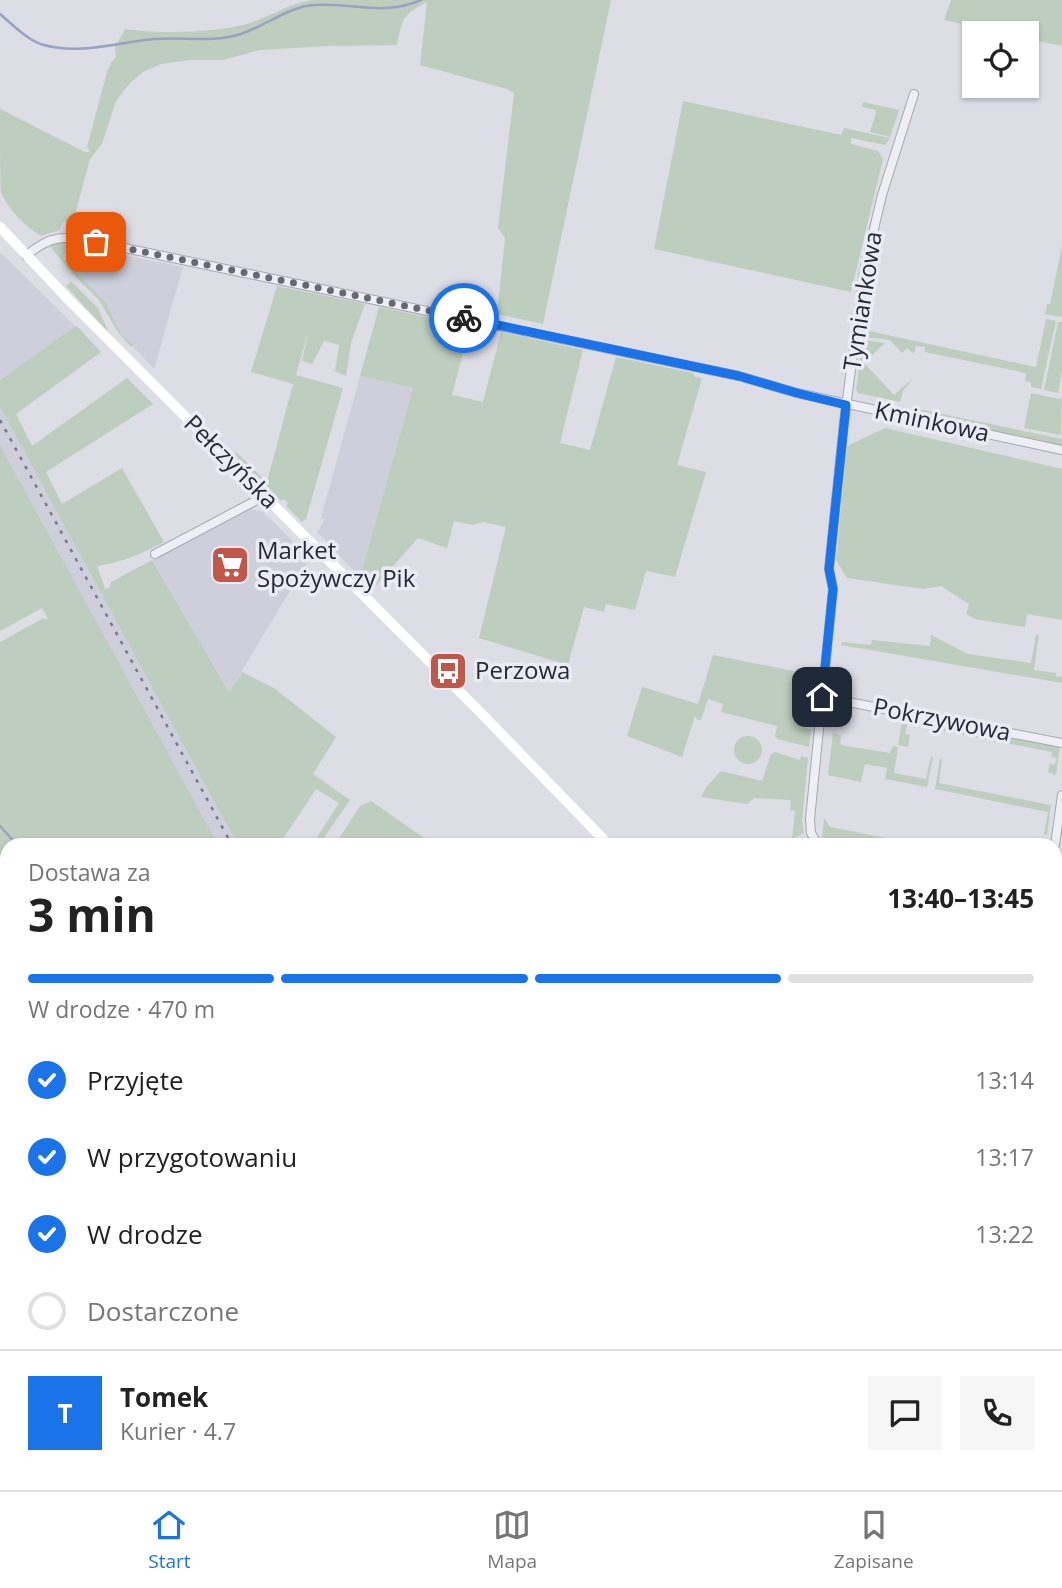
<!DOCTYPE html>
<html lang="pl">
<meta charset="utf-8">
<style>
body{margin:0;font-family:"Open Sans",sans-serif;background:#f6f6f6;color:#222;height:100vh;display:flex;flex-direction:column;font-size:26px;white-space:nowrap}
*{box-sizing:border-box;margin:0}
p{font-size:23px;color:#767676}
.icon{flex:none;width:38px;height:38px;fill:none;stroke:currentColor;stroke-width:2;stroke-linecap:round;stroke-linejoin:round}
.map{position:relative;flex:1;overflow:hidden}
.sheet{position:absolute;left:0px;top:838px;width:1062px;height:653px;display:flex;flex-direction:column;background:#fff;border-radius:21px 21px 0 0;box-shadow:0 2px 5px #0004}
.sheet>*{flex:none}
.tools{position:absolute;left:962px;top:21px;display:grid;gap:14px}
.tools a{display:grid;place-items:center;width:77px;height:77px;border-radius:0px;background:#fff;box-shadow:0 2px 5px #0004;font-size:35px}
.pin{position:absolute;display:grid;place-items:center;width:60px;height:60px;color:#fff;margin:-30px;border-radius:14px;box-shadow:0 4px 10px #0006}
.courier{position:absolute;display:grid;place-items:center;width:70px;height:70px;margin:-35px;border:5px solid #1a73e8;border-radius:50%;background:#fff;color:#222;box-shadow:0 2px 9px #0007}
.overview em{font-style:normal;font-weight:700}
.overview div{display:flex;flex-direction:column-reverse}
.overview{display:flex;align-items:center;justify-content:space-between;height:119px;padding:0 28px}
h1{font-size:46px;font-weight:700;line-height:52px}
.bar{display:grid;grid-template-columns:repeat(4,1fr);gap:10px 7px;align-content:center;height:84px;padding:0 28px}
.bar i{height:9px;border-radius:5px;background:#e0e0e0}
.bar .selected{background:#1a73e8}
.bar p{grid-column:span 4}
.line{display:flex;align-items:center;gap:18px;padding:0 28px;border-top:2px solid #e0e0e0}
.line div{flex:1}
.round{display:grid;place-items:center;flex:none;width:74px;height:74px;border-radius:0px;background:#f6f6f6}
ol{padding:0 28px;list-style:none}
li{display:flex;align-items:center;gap:21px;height:77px}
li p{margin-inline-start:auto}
li .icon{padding:7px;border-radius:50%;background:#1a73e8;color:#fff;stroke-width:4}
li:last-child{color:#767676}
li i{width:38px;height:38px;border:4px solid #e0e0e0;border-radius:50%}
.menu{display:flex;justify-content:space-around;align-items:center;height:98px;border-top:2px solid #e0e0e0;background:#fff;font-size:19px;color:#767676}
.menu a{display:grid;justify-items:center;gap:4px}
.menu .selected{color:#1a73e8}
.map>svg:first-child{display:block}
</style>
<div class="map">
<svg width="1062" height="1490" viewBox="0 0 1062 1490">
<rect width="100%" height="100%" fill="#dcdde5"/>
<g fill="#cecfda">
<path d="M 71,245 L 183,267 L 154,369 L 121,334 L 106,303 L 63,258 Z"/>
<path d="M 1,253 L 75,326 L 0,380 L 0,254 Z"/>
<path d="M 360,376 L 413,388 L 360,577 L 317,532 L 325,519 L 321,518 Z"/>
<path d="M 0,407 L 215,801 L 238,845 L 218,845 L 207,826 L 0,445 Z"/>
<path d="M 249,509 L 262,511 L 310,558 L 229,692 L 152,560 Z"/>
</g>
<g fill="#becebe">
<path d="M 311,0 L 611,0 L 543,324 L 497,314 L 505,238 L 498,228 L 514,93 L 507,89 L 420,65 L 427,2 C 402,15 403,18 397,45 L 329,46 L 260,50 L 223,60 L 191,60 L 161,64 L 143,72 L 130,83 L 116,101 L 102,144 L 90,159 L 74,218 L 62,223 L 60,230 L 41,236 C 25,226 8,210 1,192 C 0,179 0,126 0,109 L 85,152 L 90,152 L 87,147 L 107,72 L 111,63 L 116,57 L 115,47 L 125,29 C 158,34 218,33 250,23 C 271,16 289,4 311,0 Z"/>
<path d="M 951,0 L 1062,0 L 1062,46 L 1027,39 L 1027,33 L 1003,33 L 944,20 Z"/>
<path d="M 683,101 L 841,135 L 844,128 L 890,138 L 885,145 L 851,138 L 851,144 L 878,151 L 883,159 L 851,292 L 654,249 Z"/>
<path d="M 863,102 L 899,110 L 890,137 L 870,132 L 876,113 L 875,110 L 862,107 Z"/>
<path d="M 57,243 L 71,243 L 63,258 L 106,303 L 121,334 L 133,345 L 131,347 L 118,332 L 99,300 L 70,271 L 50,246 Z"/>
<path d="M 1062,246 L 1062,317 L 1045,314 L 1047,304 L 1050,304 Z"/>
<path d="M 71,281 L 98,308 L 109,333 L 66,286 Z"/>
<path d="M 277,286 L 365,304 L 351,343 L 346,376 L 335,371 L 339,345 L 324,341 L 312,364 L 302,361 L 308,333 L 296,375 L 343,388 L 306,519 L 302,522 L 286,506 L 288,503 L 284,499 L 281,501 L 234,454 L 236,452 L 267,482 L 293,384 L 251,372 Z"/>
<path d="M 379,307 L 470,326 L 452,395 L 483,402 L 501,332 L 583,350 L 560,443 L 590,450 L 616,357 L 693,373 L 695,377 L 702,378 L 677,465 L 706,472 L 675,577 L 646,571 L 635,610 L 606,604 L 604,612 L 584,607 L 568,665 L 479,638 L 506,527 L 483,522 L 473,525 L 454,521 L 447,548 L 418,538 L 372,590 L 360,577 L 413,388 L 360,376 Z"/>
<path d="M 1046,319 L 1056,321 L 1041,389 L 1031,387 L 1031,382 L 1025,381 L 1026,373 L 925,352 L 925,347 L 916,346 L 914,354 L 907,348 L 902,353 L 890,340 L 863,337 L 864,330 L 1036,367 Z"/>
<path d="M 1058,322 L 1062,322 L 1062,372 L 1058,393 L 1044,390 Z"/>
<path d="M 75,326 L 78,327 L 101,352 L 16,414 L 32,446 L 127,378 L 153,404 L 46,472 L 62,504 L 122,468 L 164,542 C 144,553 120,563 97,566 L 105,589 L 109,588 L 111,582 L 152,560 L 229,692 L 242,672 L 274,688 L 336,737 L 313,774 L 350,800 L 319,845 L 312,845 L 339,803 L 316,789 L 279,845 L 238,845 L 0,407 L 0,380 Z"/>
<path d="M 863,340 L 885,343 L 864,363 L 894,395 L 913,378 L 903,391 L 900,402 L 858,393 L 856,390 Z"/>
<path d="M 1031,393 L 1060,399 L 1062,397 L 1061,435 L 1024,428 Z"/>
<path d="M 918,409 L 1062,439 L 1062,446 L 922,416 Z"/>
<path d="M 885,428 L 1062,469 L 1062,620 L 1027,614 L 1025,627 L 975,619 L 966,614 L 969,604 L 941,586 L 923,589 L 847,578 L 836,560 L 847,446 Z"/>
<path d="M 0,445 L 218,845 L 7,845 L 7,980 L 0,967 L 0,642 L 42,619 L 48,619 L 42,608 L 0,631 Z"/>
<path d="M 931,635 L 968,654 L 1031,663 L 1036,635 L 1039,635 L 1034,670 L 1056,673 L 1056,676 L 1062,677 L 1062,683 L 841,645 L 842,642 L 871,645 L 872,640 L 930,646 Z"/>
<path d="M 713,655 L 808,674 L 803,728 L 811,729 L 809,747 L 777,739 L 775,736 L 777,726 L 721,712 L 723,704 L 708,699 L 701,720 L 698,720 L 695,716 L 682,757 L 627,736 L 642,687 L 698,704 Z"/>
<path d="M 903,716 L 1060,746 L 1056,775 L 1048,772 L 1050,763 L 1054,765 L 1057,759 L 1052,756 L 1051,759 L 1052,752 L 907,724 L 905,734 L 910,735 L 908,747 L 898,745 Z"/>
<path d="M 833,733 L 841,735 L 840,744 L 846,746 L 890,753 L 893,746 L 898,747 L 894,773 L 926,779 L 931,757 L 933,757 L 927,787 L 885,779 L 887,768 L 865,764 L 861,782 L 828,775 Z"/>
<circle cx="748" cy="750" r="14"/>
<path d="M 775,752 L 800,760 L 801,756 L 808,758 L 802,821 L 804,833 L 792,839 L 795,811 L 790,810 L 791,800 L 754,798 L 747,804 L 701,797 L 707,786 L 721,771 L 762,781 L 771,754 Z"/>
<path d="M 940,759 L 942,759 L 939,783 L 1051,805 L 1047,835 L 1044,834 L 1048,812 L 935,789 Z"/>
<path d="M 371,801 L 424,838 L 419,845 L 335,845 L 360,806 Z"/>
<path d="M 824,818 L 830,827 L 922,845 L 886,845 L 864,842 L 825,845 L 822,839 Z"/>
<path d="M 0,981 L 7,993 L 7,1122 L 0,1197 Z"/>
<path d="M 1055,1150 L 1062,1158 L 1062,1296 L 1055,1294 Z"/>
<path d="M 7,1205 L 7,1484 L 565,1484 L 568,1490 L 0,1490 L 0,1228 Z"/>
<path d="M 587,1484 L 776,1484 L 776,1490 L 591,1490 Z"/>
</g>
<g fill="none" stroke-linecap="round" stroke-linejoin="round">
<g stroke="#99a2c3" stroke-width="2.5">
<path d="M 0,14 C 13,25 28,41 44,45 C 80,55 119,42 155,39 C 184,37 212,43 241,34 C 265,26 290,6 315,5 C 355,2 380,17 421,0"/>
<path d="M 0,826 L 17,845"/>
<path d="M 0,1029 L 1,1030"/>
<path d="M 1055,1143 L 1062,1153"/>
<path d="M 0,1424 L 7,1419"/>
<path d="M 451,1484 L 454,1490"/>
<path d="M 526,1484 L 529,1490"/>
</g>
<defs>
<g id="street">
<path d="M 26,256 C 51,234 65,236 96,242 L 739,376 L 797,393 L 1062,450"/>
<path d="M 155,554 L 257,500 L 264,494"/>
<path d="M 822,697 L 1062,743"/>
<path d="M 818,845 L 811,833 L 810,819 L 833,589 L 829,569 L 844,422 L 864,271 L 882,195 L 914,94"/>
<path d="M 1055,845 L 1062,795"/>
<path d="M 1055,886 L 1062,886"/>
</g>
</defs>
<use href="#street" stroke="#a6a7b2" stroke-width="10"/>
<use href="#street" stroke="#eeeff4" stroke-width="8"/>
<g stroke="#fff" stroke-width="10">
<path d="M 0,227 L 70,301 L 478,710 L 609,845"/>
<path d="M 897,1484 L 899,1490"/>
</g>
<g stroke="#77798d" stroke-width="2.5" stroke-dasharray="3.5 7" stroke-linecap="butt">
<path d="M 0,420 L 232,845"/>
<path d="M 579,1484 L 582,1490"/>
</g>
</g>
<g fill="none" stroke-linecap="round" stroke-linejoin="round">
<path stroke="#666876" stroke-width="7" stroke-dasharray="0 12.6" d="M 96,242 L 464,318"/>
<path stroke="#1a73e8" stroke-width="9" d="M 464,318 L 739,376 L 797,393 L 846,405 L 829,569 L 833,589 L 822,697"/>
</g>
<defs>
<symbol id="supermarket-square" viewBox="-11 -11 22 22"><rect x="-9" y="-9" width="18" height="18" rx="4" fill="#c25749" stroke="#ebecf3"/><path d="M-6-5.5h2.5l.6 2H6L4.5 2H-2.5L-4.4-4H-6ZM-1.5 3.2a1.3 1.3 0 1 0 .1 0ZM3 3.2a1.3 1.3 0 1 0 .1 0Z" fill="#fff"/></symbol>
<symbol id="bus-square" viewBox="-11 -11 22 22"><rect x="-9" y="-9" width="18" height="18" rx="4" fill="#c25749" stroke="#ebecf3"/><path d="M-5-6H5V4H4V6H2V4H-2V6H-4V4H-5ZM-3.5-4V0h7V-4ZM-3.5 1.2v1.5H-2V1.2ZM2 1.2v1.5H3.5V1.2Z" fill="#fff"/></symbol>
</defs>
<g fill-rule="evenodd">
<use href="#supermarket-square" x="208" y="543" width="44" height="44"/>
<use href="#bus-square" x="426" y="649" width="44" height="44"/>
</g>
<g text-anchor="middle" stroke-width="7" stroke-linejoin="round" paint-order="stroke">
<g font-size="24" fill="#27293a" stroke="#ebecf3">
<text transform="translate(863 301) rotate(-81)" y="8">Tymiankowa</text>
<text transform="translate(932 422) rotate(12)" y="8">Kminkowa</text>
<text transform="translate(231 462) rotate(45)" y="8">Pełczyńska</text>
<text transform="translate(942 720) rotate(11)" y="8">Pokrzywowa</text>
</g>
<g font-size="24" fill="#27293a" stroke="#ebecf3" text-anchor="start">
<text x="257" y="559">Market<tspan x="257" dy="28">Spożywczy Pik</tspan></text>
<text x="475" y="679">Perzowa</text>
</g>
</g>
</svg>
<div class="tools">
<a><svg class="icon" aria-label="locate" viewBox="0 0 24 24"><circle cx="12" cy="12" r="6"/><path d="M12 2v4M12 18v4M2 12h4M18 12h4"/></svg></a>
</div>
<div class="pin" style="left:96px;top:242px;background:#ea580c"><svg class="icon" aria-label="bag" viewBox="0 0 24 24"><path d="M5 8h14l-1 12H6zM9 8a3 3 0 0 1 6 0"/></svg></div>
<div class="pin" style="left:822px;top:697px;background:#1f2937"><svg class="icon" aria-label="home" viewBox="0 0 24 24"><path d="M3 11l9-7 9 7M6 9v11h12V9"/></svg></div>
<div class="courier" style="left:464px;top:318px"><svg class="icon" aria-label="bike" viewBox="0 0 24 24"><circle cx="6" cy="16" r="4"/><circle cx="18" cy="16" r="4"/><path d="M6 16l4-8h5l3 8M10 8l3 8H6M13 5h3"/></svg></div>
<section class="sheet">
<div class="overview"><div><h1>3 min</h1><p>Dostawa za</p></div><em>13:40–13:45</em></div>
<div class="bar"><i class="selected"></i><i class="selected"></i><i class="selected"></i><i></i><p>W drodze · 470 m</p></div>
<ol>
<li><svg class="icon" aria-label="check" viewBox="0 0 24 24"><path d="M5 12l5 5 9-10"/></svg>Przyjęte<p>13:14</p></li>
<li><svg class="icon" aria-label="check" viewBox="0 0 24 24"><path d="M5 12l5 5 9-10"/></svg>W przygotowaniu<p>13:17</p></li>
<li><svg class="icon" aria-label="check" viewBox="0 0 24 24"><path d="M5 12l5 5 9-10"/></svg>W drodze<p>13:22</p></li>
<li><i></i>Dostarczone</li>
</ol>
<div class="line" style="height:126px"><b class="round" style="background:#1a73e8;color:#fff">T</b><div><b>Tomek</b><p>Kurier · 4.7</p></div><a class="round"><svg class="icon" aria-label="chat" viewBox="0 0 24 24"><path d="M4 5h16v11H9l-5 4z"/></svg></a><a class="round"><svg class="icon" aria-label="phone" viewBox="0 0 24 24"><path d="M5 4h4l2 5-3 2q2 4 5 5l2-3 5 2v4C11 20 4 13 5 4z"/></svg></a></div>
</section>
</div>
<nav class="menu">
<a class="selected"><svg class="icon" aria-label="home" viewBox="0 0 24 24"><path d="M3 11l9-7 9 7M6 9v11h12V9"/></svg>Start</a>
<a><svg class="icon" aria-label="map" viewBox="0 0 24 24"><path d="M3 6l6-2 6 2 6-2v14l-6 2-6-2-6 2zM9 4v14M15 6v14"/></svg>Mapa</a>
<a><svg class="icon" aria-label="saved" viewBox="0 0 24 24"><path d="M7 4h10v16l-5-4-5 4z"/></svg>Zapisane</a>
</nav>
